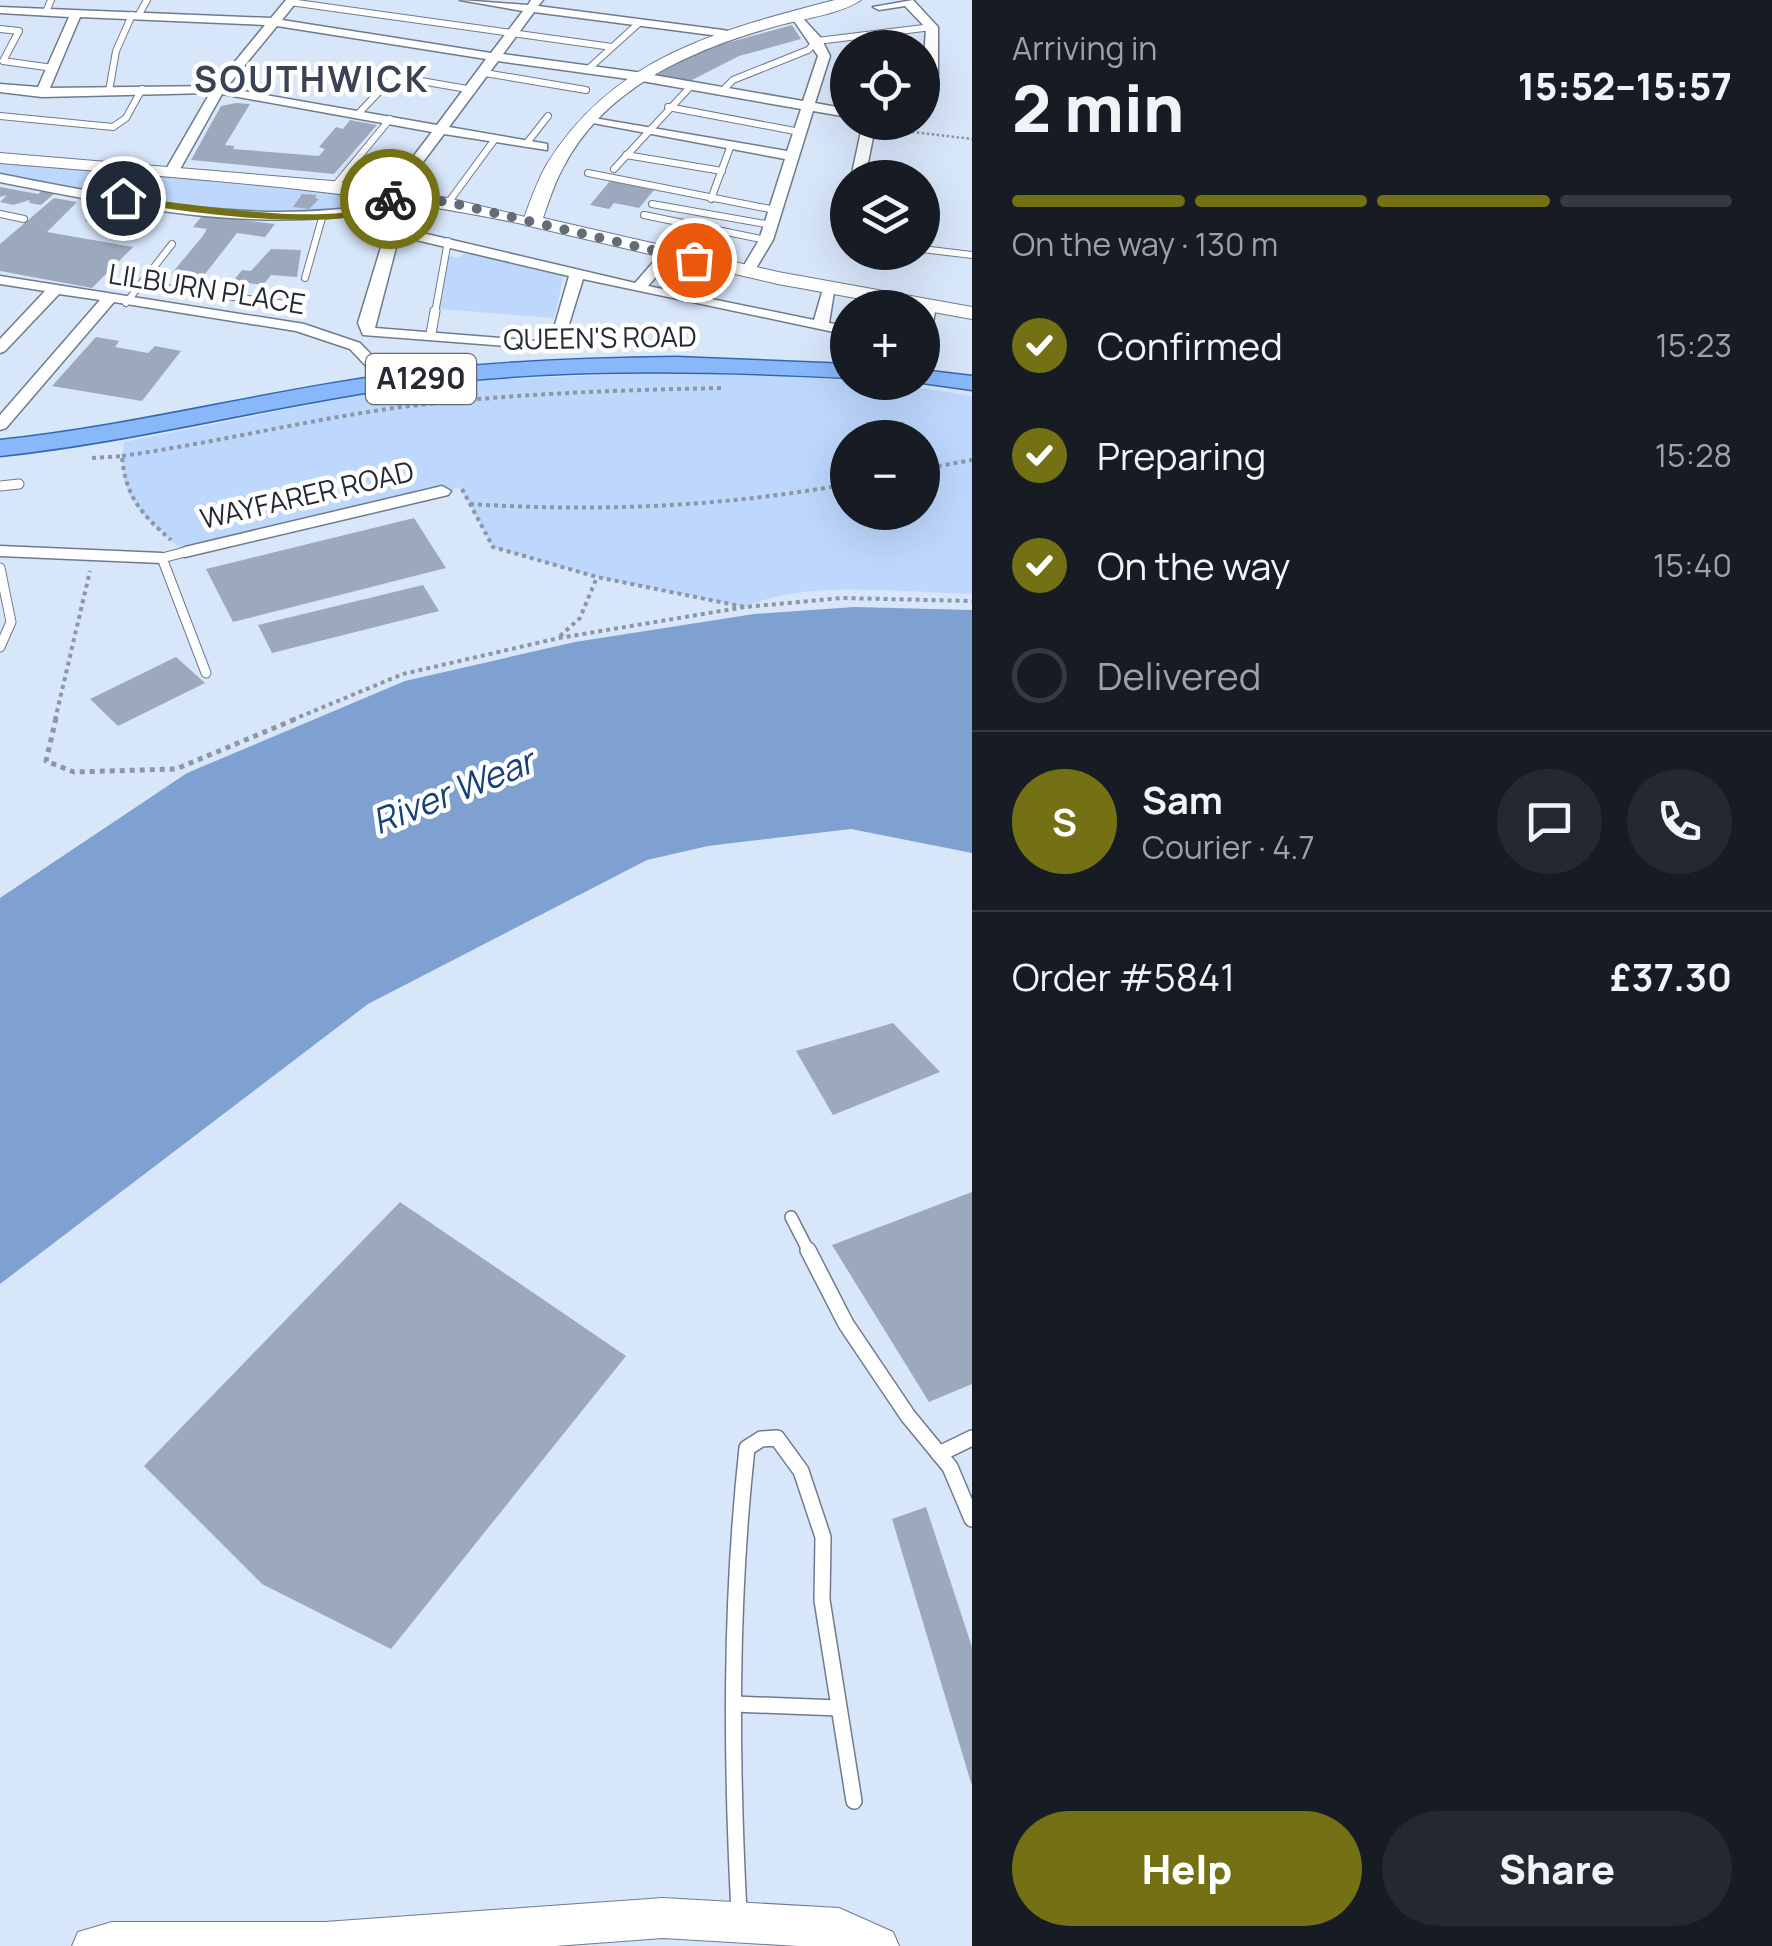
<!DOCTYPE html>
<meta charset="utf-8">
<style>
body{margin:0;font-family:Manrope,sans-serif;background:#242831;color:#f1f3f6;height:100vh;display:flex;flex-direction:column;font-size:38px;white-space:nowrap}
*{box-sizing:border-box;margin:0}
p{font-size:32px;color:#9ea1a6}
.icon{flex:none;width:55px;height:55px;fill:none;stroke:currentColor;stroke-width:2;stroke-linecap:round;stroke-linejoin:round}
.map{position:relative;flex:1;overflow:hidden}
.sheet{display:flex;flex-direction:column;background:#171b24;width:800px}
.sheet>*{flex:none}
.fabs{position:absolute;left:830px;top:30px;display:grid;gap:20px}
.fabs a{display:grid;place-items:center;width:110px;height:110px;border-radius:50%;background:#171b24;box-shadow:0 10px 40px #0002;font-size:50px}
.pin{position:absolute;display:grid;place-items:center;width:85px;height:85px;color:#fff;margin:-42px;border:5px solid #fff;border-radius:50%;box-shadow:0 2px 10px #0007}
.courier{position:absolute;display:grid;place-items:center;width:100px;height:100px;margin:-50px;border:8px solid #747114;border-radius:50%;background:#fff;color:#222;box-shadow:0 2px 12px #0007}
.summary em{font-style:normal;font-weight:800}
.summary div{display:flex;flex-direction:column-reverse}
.summary{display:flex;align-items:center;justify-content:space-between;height:170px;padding:0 40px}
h1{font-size:65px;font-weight:800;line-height:75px}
.bar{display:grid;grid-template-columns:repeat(4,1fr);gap:15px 10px;align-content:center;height:120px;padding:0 40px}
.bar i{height:12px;border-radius:8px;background:#363941}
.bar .selected{background:#747114}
.bar p{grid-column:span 4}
.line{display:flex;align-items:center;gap:25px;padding:0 40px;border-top:2px solid #363941}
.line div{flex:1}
.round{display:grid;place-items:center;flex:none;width:105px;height:105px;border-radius:52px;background:#242831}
ol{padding:0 40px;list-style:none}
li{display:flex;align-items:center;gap:30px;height:110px}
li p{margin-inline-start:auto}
li .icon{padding:10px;border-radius:50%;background:#747114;color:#fff;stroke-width:4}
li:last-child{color:#9ea1a6}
li i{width:55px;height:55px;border:5px solid #363941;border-radius:50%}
.button{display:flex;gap:20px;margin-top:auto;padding:20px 40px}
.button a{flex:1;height:115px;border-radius:60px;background:#747114;color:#fff;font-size:40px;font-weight:800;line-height:115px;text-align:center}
.button a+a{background:#242831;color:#f1f3f6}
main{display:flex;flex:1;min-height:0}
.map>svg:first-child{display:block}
</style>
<main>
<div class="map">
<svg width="972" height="1946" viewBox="0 0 972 1946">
<rect width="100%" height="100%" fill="#d8e6fa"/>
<g fill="#bdd7fd" fill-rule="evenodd">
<path d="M 0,158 L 393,195 C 390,199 387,204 383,206 C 336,238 66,188 0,178 Z"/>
<path d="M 465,253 L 564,274 L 554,318 L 439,309 L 449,256 L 459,258 Z"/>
<path d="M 675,372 C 777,374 872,379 972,396 L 972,594 C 904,593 807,579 745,607 L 597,577 L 493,547 L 460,487 L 185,552 C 143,516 117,502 124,442 L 328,401 L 457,381 ZM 848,438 L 922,438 L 922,512 L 848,512 Z"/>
</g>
<path fill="#7fa1d1" d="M 854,607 L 972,610 L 972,853 L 851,829 L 708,846 L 647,860 L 368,1004 L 0,1284 L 0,898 L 187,773 L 405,681 L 575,642 L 754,614 Z"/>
<g fill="#9ca9bc">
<path d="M 792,25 L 801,39 L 739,56 L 688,82 L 655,76 L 701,50 Z"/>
<path d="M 236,103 L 250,104 L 225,145 L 235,146 L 233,149 L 319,156 L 325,149 L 319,147 L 336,127 L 343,129 L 350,120 L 377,125 L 334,174 L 191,160 L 221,106 Z"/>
<path d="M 610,181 L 654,190 L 639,208 L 614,203 L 609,209 L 590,205 Z"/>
<path d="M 0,187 L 38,194 L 42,191 L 55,193 L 41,205 L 29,203 L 30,200 L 13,205 L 0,202 L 7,195 L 0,197 Z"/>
<path d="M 302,194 L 317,195 L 315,198 L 319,199 L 309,209 L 293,207 Z"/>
<path d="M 54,198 L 77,202 L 47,232 L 133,247 L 92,288 L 0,271 L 0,244 Z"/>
<path d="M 100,206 L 148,213 L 133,229 L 85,221 Z"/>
<path d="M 203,215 L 275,224 L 265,237 L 237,233 L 202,278 L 172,273 L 202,237 L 207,229 L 193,227 Z"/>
<path d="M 271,249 L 301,250 L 297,277 L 271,275 L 263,285 L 233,281 L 242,270 L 251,271 Z"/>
<path d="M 96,337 L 119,341 L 115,347 L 148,353 L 155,346 L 181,351 L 142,401 L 52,386 Z"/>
<path d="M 414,518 L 446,568 L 233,622 L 206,569 Z"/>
<path d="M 423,585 L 439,611 L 272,653 L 258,625 Z"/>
<path d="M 176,657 L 205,683 L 118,726 L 90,699 Z"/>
<path d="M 893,1023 L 940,1072 L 833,1115 L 796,1051 Z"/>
<path d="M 972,1192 L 972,1384 L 929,1402 L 832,1245 Z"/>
<path d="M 400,1202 L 626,1356 L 391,1649 L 262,1584 L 144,1466 Z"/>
<path d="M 926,1507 L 972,1647 L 972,1786 L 892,1519 Z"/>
</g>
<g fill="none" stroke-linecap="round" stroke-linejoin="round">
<defs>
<g id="service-far3">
<path d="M 290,2 L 612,47"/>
<path d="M 46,12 L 51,0"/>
<path d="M 138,16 L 147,0"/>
<path d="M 0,29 L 19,31 L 3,61 L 53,68"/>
<path d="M 587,70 L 639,23"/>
<path d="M 369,72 L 473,90"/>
<path d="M 485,73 L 586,90"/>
<path d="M 109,91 L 116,51 L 132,15"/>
<path d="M 721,92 L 733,80 L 808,50 L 817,41 L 932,27"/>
<path d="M 668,107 L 800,132"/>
<path d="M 358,114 L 394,76"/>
<path d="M 0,116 L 113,127 L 126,118 L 142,89"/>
<path d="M 526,144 L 548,116"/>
<path d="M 626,155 L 722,171"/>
<path d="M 614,169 L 691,86"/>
<path d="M 588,173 L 775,210"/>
<path d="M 334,187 L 390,119"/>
<path d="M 711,199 L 731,145"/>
<path d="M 448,203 L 495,139"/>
<path d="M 652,204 L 771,225"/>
<path d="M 0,214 L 24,219"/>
<path d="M 644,215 L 766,240"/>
<path d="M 922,249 L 972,255"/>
<path d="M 305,278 L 322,218"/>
<path d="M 157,287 L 287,304"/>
<path d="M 126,303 L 172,244"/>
<path d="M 435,313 L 448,241"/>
</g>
<g id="service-far2">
<path d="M 431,334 L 435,311"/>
<path d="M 0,486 L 19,484"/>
<path d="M 185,552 L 162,558 L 206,673"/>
<path d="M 0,568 L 11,622 L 0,647"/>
</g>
<path id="service-far1" d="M 791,1217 L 809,1252"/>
<g id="service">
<path d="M 808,1250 L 846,1324 L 908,1416 L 950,1467 L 972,1519"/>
<path d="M 939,1454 L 972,1438"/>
<path d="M 734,1704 L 839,1708"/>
<path d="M 739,1913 C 731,1757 730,1603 747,1448 L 761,1439 L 777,1438 L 801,1471 L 823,1537 L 822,1600 L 854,1801"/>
</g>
<g id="minor">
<path d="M 286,0 L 298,0 L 282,20 L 491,53 L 523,11 L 460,0 L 528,5 L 531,0 L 543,0 L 538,6 L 723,30 L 727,31 L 727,37 L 534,12 L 503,54 L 636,72 L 803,101 L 818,56 L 790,15 L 796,11 L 821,38 L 830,56 L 815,103 L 848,109 L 848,117 L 813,111 L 773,240 L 752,275 L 747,276 L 740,272 L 759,240 L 785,159 L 582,121 L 588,117 L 787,151 L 801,109 L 636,80 L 498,61 L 449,127 L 542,143 L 547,144 L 547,150 L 444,134 L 387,210 L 382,211 C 254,234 126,207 0,182 L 0,174 C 124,198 252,226 377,204 L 432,132 L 222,94 L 179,171 L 172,175 L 165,171 L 210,93 L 42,97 L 0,92 L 0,84 L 38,87 L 69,17 L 0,13 L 0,7 L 271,18 ZM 80,17 L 265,25 L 215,86 L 50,88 ZM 277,26 L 486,59 L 437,125 L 226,88 Z"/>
<path d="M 913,0 L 938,27 L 938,75 L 922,90 L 926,28 L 905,6 L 879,10 L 873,7 Z"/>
<path d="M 863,122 L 876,122 L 865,178 L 851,178 Z"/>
<path d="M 390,214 L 400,221 L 401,228 L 635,283 L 663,251 L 673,251 L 673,257 L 648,286 L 814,320 L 823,289 L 835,286 L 829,323 L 848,326 L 848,335 L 583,279 L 561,350 L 363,335 L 358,323 L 388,224 L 383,218 ZM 399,236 L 569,276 L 550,342 L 375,328 Z"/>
<path d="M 848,216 L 848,233 L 839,233 L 841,220 Z"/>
<path d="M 0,276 L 304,324 L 360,343 L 398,382 L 384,385 L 350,349 L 296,331 L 114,302 L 6,428 L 0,430 L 0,415 L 100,300 L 59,294 L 5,351 L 0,353 L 0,339 L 45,291 L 0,284 Z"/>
<path d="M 929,302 L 936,306 L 930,341 L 922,345 L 921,308 Z"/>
<path d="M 442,486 L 451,491 L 448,495 L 185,557 L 176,552 L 185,547 Z"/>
<path d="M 0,546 L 162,553 L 171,558 L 162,563 L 0,556 Z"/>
</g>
<g id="tertiary">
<path d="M 0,153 L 332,181 L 448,198 L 541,221 L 532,226 C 357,188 179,178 0,163 Z"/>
<path d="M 663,1898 L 839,1908 L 893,1932 L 899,1946 L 798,1946 L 663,1938 L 555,1946 L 72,1946 L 78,1932 L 112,1922 L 325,1922 Z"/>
</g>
<path id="secondary" d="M 835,0 L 861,0 C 839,15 799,19 773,27 C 691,50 604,88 563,168 C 554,184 549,201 543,218 L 778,272 L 972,307 L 972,319 L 778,284 L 525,225 L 523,221 C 530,202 537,181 547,164 C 614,56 720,30 835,0 Z"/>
<g id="primary">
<path d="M 676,357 L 848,364 L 848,378 C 695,370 542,368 391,389 C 260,408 132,442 0,456 L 0,440 C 133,426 261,392 393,374 C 487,362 581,358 676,357 Z"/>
<path d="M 922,370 L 972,376 L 972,390 L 915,382 L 922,382 Z"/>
</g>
</defs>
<use href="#service-far3" stroke="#6f7b8d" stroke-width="8"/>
<use href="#service-far2" stroke="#6f7b8d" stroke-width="11"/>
<use href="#service-far1" stroke="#6f7b8d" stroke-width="14"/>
<use href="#service" stroke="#6f7b8d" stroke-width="18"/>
<use href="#minor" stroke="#6f7b8d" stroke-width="3"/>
<use href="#tertiary" stroke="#6f7b8d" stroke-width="2"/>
<use href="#secondary" stroke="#6f7b8d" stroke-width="2"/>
<use href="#primary" stroke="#3368b1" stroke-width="3"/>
<path stroke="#8c96a5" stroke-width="2.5" stroke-dasharray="2.5 2.5" stroke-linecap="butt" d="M 887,129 L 972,139"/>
<g stroke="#8c96a5" stroke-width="4" stroke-dasharray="4 4" stroke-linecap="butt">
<path d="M 877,382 L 904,385"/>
<path d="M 122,456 C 213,443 303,421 394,408 C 504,394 614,390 724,388"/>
<path d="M 92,458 L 122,456 C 125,496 142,515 171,540"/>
<path d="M 922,469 L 972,460"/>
<path d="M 462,489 L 493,547 L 597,577 L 745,607 L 842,598 L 972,601"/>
<path d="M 470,504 C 598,512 722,507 848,484"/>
<path d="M 560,636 L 580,618 L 597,577"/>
<path d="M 55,720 L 90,571"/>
<path d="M 292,720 L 403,674 L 559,638 L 745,607"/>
</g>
<path stroke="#8c96a5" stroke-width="5" stroke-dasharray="5 5" stroke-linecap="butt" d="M 56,718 L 46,761 L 74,772 L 176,769 L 298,718"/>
<use href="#service-far3" stroke="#fff" stroke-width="6"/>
<use href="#service-far2" stroke="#fff" stroke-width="9"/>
<use href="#service-far1" stroke="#fff" stroke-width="11"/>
<use href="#service" stroke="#fff" stroke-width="15"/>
<use href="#minor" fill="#fff" fill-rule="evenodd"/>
<use href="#tertiary" fill="#fff" fill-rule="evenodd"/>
<use href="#secondary" fill="#fff" fill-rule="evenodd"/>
<use href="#primary" fill="#89b8fa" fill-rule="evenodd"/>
</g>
<path fill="#747114" d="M 123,196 C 173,201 354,234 386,197 L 395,199 C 362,240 172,210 119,201 Z"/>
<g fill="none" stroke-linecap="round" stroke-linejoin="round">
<path stroke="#646c78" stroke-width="10" stroke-dasharray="0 18" d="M 390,199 L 393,195 L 448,202 L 694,260"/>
</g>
<g text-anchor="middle" stroke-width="9" stroke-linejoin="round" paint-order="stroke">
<g font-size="28" fill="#252a32" stroke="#fff">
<text transform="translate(207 289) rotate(9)" y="10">LILBURN PLACE</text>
<text transform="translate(600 338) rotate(-1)" y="10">QUEEN'S ROAD</text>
<text transform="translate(307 495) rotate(-13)" y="10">WAYFARER ROAD</text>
</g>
<rect fill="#fff" stroke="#666a70" stroke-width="2.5" x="366" y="354" width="110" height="50" rx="8"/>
<g font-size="30" font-weight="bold" fill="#252a32">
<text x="421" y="389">A1290</text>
</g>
<g font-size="35" font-weight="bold" letter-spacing="2.5" fill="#384353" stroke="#fff">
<text x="312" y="92">SOUTHWICK</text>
</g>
<g font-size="35" font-style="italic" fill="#16417c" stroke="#fff">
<text transform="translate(453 792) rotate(-22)" y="12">River Wear</text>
</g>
</g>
</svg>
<div class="fabs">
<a><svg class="icon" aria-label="locate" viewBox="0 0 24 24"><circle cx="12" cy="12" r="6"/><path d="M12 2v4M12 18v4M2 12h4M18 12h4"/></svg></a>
<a><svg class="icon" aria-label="layers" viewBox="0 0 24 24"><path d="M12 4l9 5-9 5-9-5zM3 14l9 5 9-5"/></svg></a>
<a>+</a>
<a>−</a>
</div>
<div class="pin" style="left:694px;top:260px;background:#ea580c"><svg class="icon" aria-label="bag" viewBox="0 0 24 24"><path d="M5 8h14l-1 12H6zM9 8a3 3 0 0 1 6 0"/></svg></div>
<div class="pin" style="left:123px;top:198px;background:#1f2937"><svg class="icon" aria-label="home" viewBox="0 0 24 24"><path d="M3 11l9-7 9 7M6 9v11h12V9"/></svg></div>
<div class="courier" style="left:390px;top:199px"><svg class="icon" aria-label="bike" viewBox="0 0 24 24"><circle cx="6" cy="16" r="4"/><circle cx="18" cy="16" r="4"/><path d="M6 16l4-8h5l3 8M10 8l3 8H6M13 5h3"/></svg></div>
</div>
<section class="sheet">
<div class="summary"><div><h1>2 min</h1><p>Arriving in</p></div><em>15:52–15:57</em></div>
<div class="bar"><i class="selected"></i><i class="selected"></i><i class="selected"></i><i></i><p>On the way · 130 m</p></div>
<ol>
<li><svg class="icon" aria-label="check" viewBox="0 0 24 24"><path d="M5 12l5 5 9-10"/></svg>Confirmed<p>15:23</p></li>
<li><svg class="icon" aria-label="check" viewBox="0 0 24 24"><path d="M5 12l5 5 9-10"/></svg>Preparing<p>15:28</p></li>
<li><svg class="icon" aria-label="check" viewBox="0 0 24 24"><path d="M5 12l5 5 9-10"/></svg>On the way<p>15:40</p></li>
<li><i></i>Delivered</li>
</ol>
<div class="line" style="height:180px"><b class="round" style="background:#747114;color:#fff">S</b><div><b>Sam</b><p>Courier · 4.7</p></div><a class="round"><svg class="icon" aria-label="chat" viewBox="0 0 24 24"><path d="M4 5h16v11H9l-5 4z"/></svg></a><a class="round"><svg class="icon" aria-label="phone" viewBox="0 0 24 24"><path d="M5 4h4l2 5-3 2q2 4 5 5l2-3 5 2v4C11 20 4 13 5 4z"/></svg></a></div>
<div class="line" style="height:130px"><div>Order #5841</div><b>£37.30</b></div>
<div class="button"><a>Help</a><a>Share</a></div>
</section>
</main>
